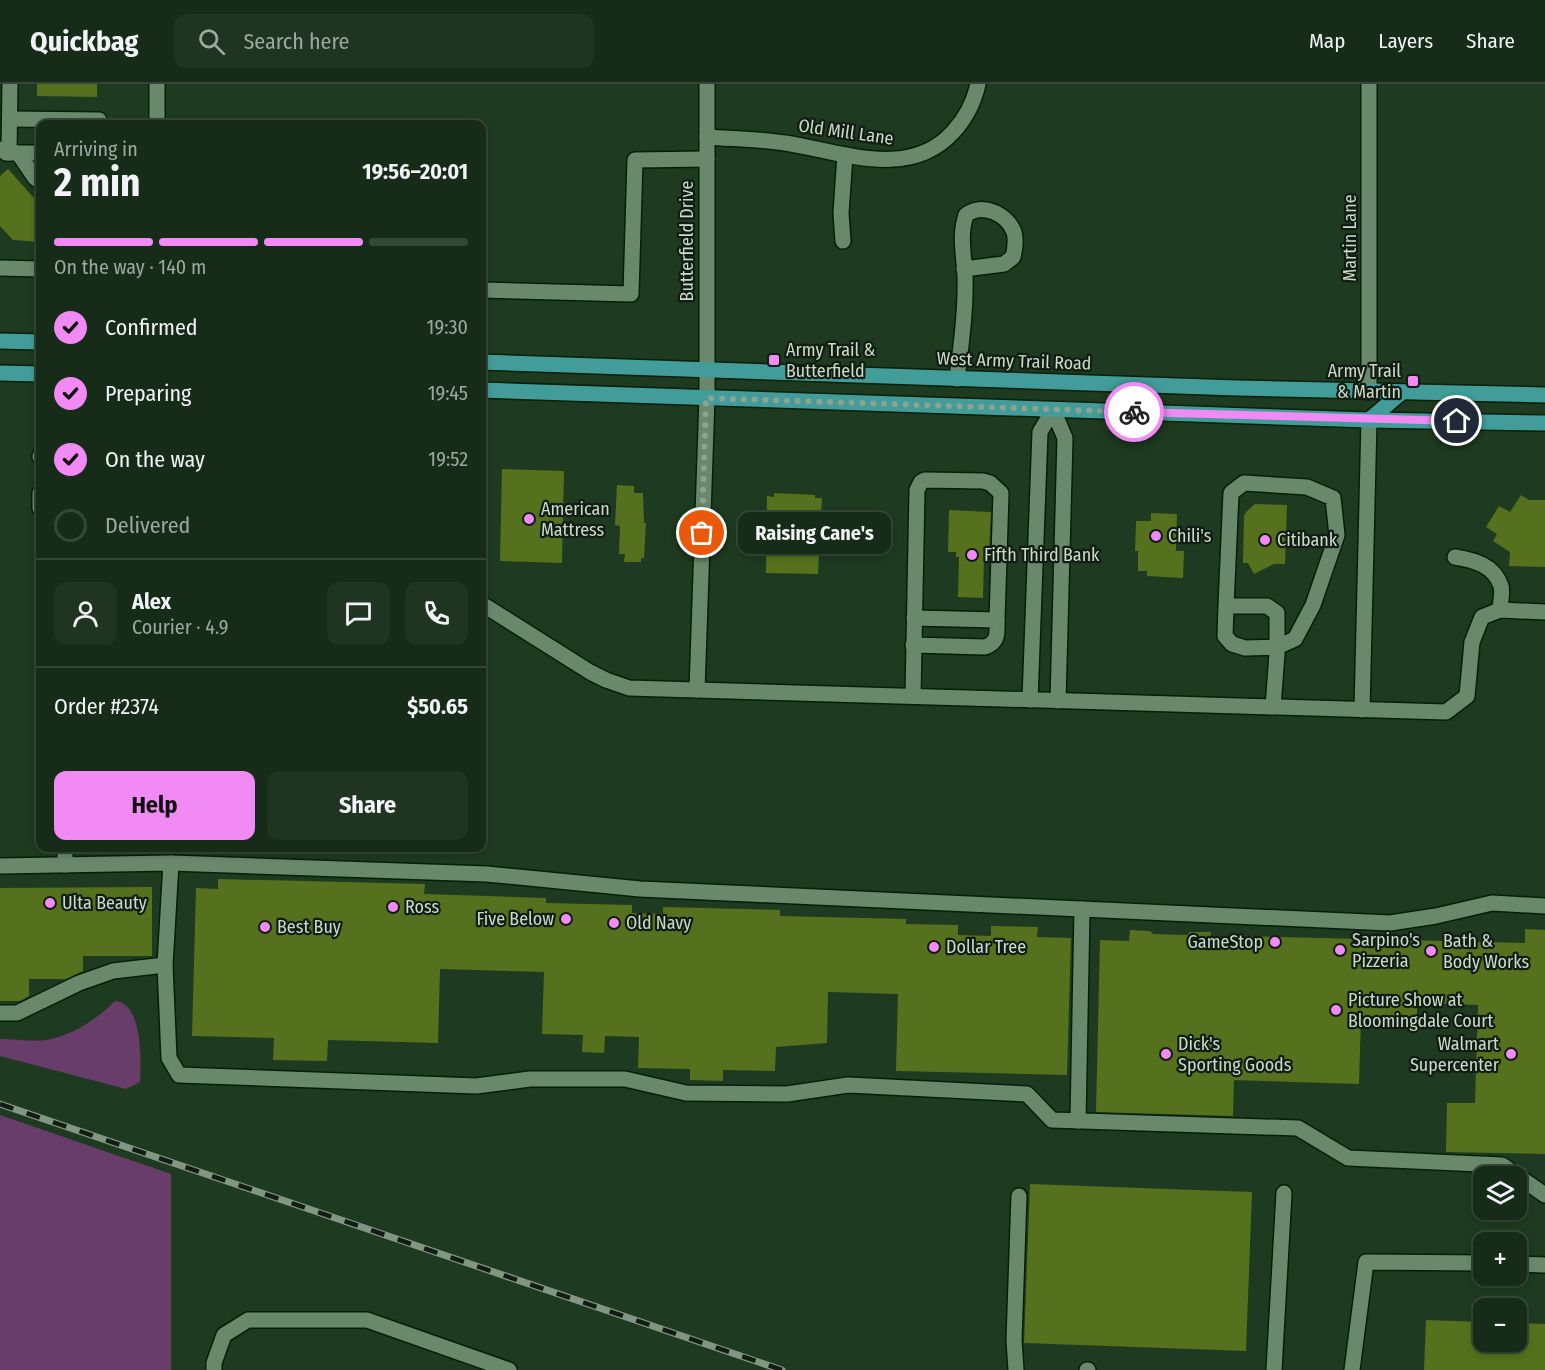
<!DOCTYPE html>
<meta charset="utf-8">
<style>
body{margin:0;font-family:"Fira Sans Condensed",sans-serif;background:#1f3421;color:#f1f3f6;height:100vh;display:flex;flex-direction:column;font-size:22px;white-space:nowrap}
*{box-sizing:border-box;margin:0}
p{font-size:20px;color:#9ea7a2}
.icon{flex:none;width:33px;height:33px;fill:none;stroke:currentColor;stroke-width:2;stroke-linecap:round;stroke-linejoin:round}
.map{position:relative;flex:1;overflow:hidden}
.drawer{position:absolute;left:36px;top:36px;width:450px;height:732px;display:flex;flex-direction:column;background:#162c18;border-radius:12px;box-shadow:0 3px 9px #0003,0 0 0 2px #354837}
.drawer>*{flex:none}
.fabs{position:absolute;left:1473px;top:1082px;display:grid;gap:12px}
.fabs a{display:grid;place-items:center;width:54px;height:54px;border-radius:12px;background:#162c18;box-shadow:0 3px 9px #0003,0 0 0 2px #354837;font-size:30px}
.pin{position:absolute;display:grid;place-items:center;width:51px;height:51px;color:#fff;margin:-26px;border:3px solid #fff;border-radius:50%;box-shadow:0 2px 6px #0007}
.courier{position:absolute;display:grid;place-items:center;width:60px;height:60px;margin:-30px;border:4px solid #f18af4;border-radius:50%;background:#fff;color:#222;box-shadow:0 2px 8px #0007}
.bubble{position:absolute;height:42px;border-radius:12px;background:#162c18;box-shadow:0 3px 9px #0003,0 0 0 2px #354837;font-size:20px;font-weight:700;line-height:42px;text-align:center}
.summary em{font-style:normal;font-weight:700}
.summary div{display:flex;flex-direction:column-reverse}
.summary{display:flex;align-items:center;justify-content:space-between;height:102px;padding:0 18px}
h1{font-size:39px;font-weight:700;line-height:45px}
.bar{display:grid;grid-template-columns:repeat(4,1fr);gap:9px 6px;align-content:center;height:72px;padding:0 18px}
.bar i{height:8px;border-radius:4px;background:#354837}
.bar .selected{background:#f18af4}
.bar p{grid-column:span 4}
.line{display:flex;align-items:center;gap:15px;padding:0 18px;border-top:2px solid #354837}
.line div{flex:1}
.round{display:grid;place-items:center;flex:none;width:63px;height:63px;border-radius:12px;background:#1f3421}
ol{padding:0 18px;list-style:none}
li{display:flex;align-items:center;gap:18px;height:66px}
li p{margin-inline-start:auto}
li .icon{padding:6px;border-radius:50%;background:#f18af4;color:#111;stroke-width:4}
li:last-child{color:#9ea7a2}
li i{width:33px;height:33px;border:3px solid #354837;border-radius:50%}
.primary-button{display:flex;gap:12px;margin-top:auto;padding:12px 18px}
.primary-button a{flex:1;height:69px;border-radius:12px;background:#f18af4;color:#111;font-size:24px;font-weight:700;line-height:69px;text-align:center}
.primary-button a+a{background:#1f3421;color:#f1f3f6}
header{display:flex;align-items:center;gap:36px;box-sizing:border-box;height:84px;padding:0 30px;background:#162c18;border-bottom:2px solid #354837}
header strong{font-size:28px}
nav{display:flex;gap:33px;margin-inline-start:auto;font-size:21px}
.search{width:420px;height:54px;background:#1f3421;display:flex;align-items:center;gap:15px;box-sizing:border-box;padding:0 21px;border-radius:12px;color:#9ea7a2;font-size:22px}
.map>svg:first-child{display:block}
</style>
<header>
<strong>Quickbag</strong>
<div class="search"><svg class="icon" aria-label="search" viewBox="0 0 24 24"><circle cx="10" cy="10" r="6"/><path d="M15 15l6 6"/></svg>Search here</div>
<nav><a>Map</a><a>Layers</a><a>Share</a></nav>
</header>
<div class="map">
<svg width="1545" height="1286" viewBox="0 0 1545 1286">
<rect width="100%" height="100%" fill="#1e3a20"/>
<g fill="#683d69">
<path d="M 115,917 C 143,919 141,977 140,998 L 126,1005 L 0,972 L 0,955 C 15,955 32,958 47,956 C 73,951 97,935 115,917 Z"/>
<path d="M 0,1031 L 171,1090 L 171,1286 L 0,1286 Z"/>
</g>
<g fill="#55711d">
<path d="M 37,0 L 97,0 L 97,13 L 37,12 Z"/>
<path d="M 8,85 L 34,114 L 40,114 L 40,158 L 13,156 L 0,142 L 0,92 Z"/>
<path d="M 502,385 L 564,387 L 562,479 L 500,477 Z"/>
<path d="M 617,401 L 634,402 L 634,409 L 643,409 L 644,439 L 646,439 L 644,474 L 641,474 L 641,478 L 624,478 L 625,470 L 619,470 L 620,442 L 615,441 Z"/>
<path d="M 774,409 L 815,411 L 815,414 L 822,414 L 818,490 L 766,489 L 767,412 L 774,413 Z"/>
<path d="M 1521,411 L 1529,416 L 1545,416 L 1545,483 L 1509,482 L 1510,468 L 1493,457 L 1497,450 L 1486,443 L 1499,422 L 1510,428 Z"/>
<path d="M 1255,420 L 1287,421 L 1285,480 L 1274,480 L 1254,490 L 1248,479 L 1243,479 L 1244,432 L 1246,428 Z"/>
<path d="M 949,426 L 991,428 L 989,469 L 988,474 L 984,474 L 983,514 L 958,513 L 959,473 L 956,473 L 956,468 L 948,468 Z"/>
<path d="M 1151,429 L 1177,430 L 1176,467 L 1184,467 L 1183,494 L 1147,492 L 1147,487 L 1138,487 L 1138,467 L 1135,467 L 1136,437 L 1151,437 Z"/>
<path d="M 218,795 L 425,800 L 424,810 L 546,814 L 546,819 L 632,821 L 632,829 L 663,830 L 663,823 L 780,826 L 780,832 L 906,835 L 906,840 L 958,841 L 958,851 L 991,852 L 991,842 L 1038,843 L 1037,853 L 1071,854 L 1067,991 L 896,987 L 898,910 L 828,908 L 827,959 L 776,963 L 775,987 L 723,986 L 723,997 L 690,996 L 690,985 L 638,984 L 639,953 L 605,952 L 604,969 L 582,968 L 583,951 L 542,950 L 544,888 L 440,885 L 438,959 L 328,956 L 327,977 L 273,976 L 274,954 L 192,952 L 196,804 L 218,805 Z"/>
<path d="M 152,803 L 152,872 L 83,872 L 83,887 L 66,895 L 29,895 L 29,912 L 20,917 L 0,917 L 0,804 Z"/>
<path d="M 1525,845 L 1545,846 L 1545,1070 L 1446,1068 L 1447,1019 L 1475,1019 L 1478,921 L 1417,919 L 1417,933 L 1361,932 L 1359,1000 L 1234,996 L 1233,1032 L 1096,1028 L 1100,856 L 1129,857 L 1130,846 L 1150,847 L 1153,850 L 1187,851 L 1190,848 L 1211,848 L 1210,859 L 1238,860 L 1238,852 L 1525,859 Z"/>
<path d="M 1030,1100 L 1252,1108 L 1246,1267 L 1024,1259 Z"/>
<path d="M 1426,1236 L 1484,1238 L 1484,1257 L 1516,1257 L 1516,1239 L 1545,1240 L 1545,1286 L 1424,1286 Z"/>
</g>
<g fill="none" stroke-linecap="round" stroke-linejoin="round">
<defs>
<g id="minor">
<path d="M 1369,0 L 1369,308"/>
<path d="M 10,35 L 99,36"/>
<path d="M 157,40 L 157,0"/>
<path d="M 707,53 C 733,55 759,55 785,59 C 839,67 909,97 953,48 C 966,34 974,18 978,0"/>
<path d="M 2,65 L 6,69 L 40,69"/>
<path d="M 9,69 L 10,0"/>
<path d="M 18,69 L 35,94 L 40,97"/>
<path d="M 843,157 L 841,129 L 845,71"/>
<path d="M 0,184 L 40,185"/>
<path d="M 482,206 L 631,210 L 635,76 L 707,75"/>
<path d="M 957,295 C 961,261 966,226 965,192 C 964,171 959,151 966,131 C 982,118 1007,130 1014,148 C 1016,155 1015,165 1013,173 L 1004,180 L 964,185"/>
<path d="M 1053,326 L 1065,354 L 1058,617"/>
<path d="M 40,373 L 40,372"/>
<path d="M 40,409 L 40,424"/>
<path d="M 1455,473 C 1474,476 1494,481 1501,502 C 1503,509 1500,519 1500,526"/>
<path d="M 482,520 L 590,588 L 606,596 L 629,604 L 1446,628 L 1467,612 L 1472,558 L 1482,533 L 1500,526 L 1545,528"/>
<path d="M 1226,522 L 1231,409 L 1244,399 L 1307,403 L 1333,414 L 1337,451 L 1313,521 L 1295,555 L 1277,563 L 1245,564 L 1232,560 L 1225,552 L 1226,522 L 1267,522 L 1277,529 L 1277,570 L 1273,623"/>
<path d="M 913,561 L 985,563 C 999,558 997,549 997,536 L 914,534"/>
<path d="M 697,606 L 707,314 L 707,0"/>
<path d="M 913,612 L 917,406 L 921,398 L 925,396 L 983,397 L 990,399 L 1001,409 L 997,536"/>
<path d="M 1030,616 L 1040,348 L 1053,326"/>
<path d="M 1362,626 L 1369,336"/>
<path d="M 171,779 L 165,881 L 169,974 L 179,991 L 476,1002 L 530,995 L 625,995 L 686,1009 L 787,1010 L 848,1001 L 1027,1010 L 1052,1036 L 1298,1044 L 1348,1074 L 1502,1081 L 1545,1111"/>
<path d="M 65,781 L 65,764"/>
<path d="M 0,782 L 171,779 L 487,790 L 640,805 L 1390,839 L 1436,832 L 1492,819 L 1545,822"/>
<path d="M 0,929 L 17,929 L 79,899 L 113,887 L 165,881"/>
<path d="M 1078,1037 L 1082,825"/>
<path d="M 1516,1180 L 1545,1181"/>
<path d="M 214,1286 L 214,1279 L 224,1251 L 248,1236 L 367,1236 L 509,1286"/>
<path d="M 1016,1286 L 1014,1256 L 1019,1112"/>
<path d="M 1087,1286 L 1088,1286"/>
<path d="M 1274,1286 L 1284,1109"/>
<path d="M 1352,1286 L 1366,1178 L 1484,1179"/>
</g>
<g id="major">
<path d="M 0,257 L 40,258"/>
<path d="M 482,278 L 1237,304 L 1545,311"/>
<path d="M 0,289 L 40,290"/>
<path d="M 482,306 L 1369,336 L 1545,339"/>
<path d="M 1369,336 L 1401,309"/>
</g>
</defs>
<use href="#minor" stroke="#052009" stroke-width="18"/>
<use href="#major" stroke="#052009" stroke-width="18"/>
<use href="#minor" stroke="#6a896c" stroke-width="15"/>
<use href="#major" stroke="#429d9a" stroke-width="15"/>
<defs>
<path id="rail" d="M 0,1020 L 782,1286"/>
</defs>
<use href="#rail" stroke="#819782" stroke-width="7"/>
<use href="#rail" stroke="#111d12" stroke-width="4.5" stroke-dasharray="14" stroke-linecap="butt"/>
</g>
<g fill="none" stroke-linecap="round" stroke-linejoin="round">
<path stroke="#8ea38f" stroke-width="6" stroke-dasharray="0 10.8" d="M 702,449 L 706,314 L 1134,328"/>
<path stroke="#f18af4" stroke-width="8" d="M 1134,328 L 1457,337"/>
</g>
<g fill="#f18af4" stroke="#111d12" stroke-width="2">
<rect x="768" y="270" width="12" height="12" rx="3"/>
<rect x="1407" y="291" width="12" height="12" rx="3"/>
<circle cx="529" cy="435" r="6"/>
<circle cx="1156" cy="452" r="6"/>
<circle cx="1265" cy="456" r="6"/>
<circle cx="972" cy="471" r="6"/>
<circle cx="50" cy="819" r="6"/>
<circle cx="393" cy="823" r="6"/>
<circle cx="566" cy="835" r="6"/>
<circle cx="614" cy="839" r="6"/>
<circle cx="265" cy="843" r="6"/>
<circle cx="1275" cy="858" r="6"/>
<circle cx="934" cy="863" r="6"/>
<circle cx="1340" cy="866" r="6"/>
<circle cx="1431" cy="867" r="6"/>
<circle cx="1336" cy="926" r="6"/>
<circle cx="1166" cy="970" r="6"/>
<circle cx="1511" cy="970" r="6"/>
</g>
<g text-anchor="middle" stroke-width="4.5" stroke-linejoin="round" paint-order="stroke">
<g font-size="18" fill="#cadbcb" stroke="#111d12">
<text transform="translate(846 48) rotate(8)" y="6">Old Mill Lane</text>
<text transform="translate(1350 154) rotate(-90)" y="6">Martin Lane</text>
<text transform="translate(687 157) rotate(-90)" y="6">Butterfield Drive</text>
<text transform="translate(1014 277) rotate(2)" y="6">West Army Trail Road</text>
</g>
<g font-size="18" fill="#cadbcb" stroke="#111d12" text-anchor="start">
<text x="786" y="272">Army Trail &amp;<tspan x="786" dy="21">Butterfield</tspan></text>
<text x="1401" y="293" text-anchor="end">Army Trail<tspan x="1401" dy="21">&amp; Martin</tspan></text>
<text x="541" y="431">American<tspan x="541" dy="21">Mattress</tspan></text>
<text x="1168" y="458">Chili's</text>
<text x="1277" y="462">Citibank</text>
<text x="984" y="477">Fifth Third Bank</text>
<text x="62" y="825">Ulta Beauty</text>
<text x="405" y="829">Ross</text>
<text x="554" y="841" text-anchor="end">Five Below</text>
<text x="626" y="845">Old Navy</text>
<text x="277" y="849">Best Buy</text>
<text x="1352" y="862">Sarpino's<tspan x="1352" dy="21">Pizzeria</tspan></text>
<text x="1443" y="863">Bath &amp;<tspan x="1443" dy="21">Body Works</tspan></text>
<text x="1263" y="864" text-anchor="end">GameStop</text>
<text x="946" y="869">Dollar Tree</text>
<text x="1348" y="922">Picture Show at<tspan x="1348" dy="21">Bloomingdale Court</tspan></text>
<text x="1178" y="966">Dick's<tspan x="1178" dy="21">Sporting Goods</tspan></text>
<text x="1499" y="966" text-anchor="end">Walmart<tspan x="1499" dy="21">Supercenter</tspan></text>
</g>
</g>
</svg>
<div class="fabs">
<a><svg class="icon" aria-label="layers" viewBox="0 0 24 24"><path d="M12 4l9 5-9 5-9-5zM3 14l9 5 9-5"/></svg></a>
<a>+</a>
<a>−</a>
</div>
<div class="pin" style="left:702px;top:449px;background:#ea580c"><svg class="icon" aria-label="bag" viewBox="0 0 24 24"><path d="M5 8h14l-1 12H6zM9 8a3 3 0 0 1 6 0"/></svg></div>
<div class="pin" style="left:1457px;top:337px;background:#1f2937"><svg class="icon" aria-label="home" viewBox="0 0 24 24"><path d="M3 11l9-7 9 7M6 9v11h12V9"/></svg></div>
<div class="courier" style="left:1134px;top:328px"><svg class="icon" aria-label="bike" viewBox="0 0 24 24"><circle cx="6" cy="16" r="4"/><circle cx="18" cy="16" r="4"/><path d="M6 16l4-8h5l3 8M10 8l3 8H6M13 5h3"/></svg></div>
<div class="bubble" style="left:738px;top:428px;width:153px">Raising Cane's</div>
<section class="drawer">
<div class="summary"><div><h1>2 min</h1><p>Arriving in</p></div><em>19:56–20:01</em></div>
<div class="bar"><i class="selected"></i><i class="selected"></i><i class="selected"></i><i></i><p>On the way · 140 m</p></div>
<ol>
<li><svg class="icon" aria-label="check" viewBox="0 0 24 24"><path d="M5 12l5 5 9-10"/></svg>Confirmed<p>19:30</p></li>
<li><svg class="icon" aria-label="check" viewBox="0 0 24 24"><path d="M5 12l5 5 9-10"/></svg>Preparing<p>19:45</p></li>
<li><svg class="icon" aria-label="check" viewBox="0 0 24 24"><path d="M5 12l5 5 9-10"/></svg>On the way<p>19:52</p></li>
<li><i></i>Delivered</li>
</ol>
<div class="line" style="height:108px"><a class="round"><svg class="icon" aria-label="person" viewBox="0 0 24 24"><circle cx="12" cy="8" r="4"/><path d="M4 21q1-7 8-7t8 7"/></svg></a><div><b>Alex</b><p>Courier · 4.9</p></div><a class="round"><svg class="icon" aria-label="chat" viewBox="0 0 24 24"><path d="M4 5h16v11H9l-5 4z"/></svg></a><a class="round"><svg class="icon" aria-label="phone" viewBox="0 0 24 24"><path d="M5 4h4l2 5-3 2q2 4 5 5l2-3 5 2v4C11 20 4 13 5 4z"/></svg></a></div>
<div class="line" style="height:78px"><div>Order #2374</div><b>$50.65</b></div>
<div class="primary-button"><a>Help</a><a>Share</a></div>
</section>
</div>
